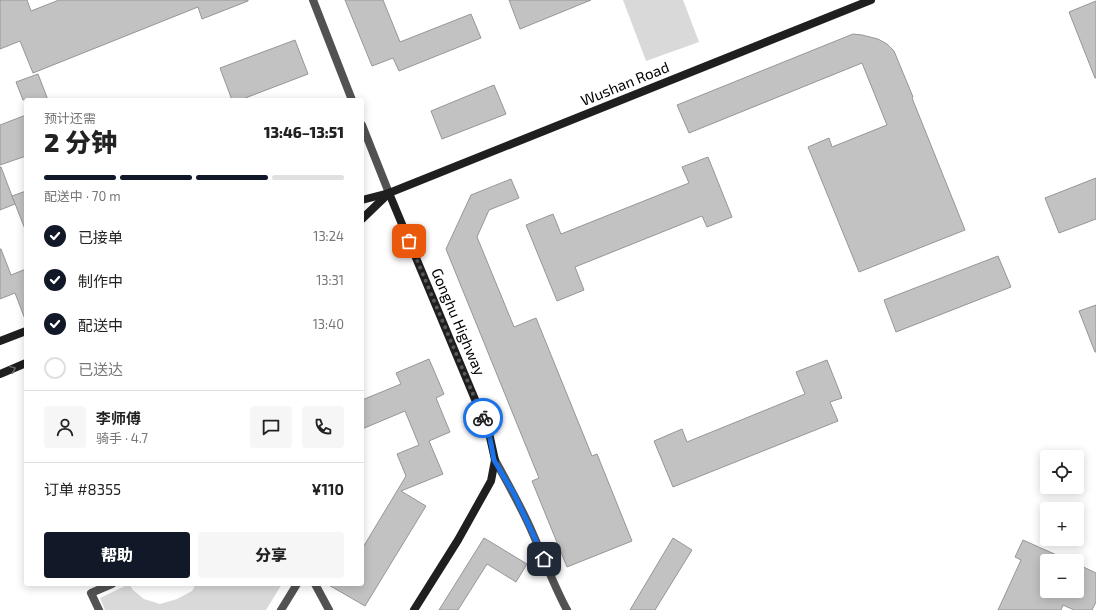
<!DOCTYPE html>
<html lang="zh">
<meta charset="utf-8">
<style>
body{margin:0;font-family:"Exo 2","Noto Sans SC",sans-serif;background:#f6f6f6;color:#222;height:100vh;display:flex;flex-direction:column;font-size:15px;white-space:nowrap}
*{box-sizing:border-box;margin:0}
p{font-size:13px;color:#767676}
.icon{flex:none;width:22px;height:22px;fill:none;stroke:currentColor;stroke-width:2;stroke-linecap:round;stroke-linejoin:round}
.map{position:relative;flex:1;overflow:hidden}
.drawer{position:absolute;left:24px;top:98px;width:340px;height:488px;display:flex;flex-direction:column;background:#fff;border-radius:4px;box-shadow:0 2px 10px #0003}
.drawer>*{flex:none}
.tools{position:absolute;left:1040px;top:450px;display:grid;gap:8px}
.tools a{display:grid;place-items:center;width:44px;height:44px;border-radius:4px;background:#fff;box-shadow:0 2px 10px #0003;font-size:20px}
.pin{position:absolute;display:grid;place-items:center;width:34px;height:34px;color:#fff;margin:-17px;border-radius:8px;box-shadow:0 2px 6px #0006}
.courier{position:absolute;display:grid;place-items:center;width:40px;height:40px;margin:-20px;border:3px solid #1a73e8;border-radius:50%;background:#fff;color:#222;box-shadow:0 1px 5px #0007}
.head em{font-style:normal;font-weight:800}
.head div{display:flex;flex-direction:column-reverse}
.head{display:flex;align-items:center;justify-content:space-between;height:68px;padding:0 20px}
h1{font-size:26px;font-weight:800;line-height:30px}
.bar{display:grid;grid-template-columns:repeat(4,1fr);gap:6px 4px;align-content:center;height:48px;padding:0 20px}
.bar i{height:5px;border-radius:3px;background:#e0e0e0}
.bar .on{background:#111827}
.bar p{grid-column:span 4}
.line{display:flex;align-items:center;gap:10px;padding:0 20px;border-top:1px solid #e0e0e0}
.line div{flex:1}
.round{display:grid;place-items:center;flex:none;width:42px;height:42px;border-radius:4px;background:#f6f6f6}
ol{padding:0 20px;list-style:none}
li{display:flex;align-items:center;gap:12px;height:44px}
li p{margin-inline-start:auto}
li .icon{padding:4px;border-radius:50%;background:#111827;color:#fff;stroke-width:4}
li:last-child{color:#767676}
li i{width:22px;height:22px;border:2px solid #e0e0e0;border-radius:50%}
.cta{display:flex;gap:8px;margin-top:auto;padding:8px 20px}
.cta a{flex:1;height:46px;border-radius:4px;background:#111827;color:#fff;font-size:16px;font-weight:800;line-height:46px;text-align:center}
.cta a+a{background:#f6f6f6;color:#222}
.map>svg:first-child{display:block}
</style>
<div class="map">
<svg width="1096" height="610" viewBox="0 0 1096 610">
<rect width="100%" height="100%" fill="#fff"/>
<g fill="#d9d9d9">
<path d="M 623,0 L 683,0 L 699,42 L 646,61 Z"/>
<path d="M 129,584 L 133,590 L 144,599 L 160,604 L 177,599 L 192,591 L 196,584 L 282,584 L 266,610 L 105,610 L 100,598 Z"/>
</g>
<g fill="#c2c2c2" stroke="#969696">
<path d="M 0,0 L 27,0 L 31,11 L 59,0 L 248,0 L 248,1 L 202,19 L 198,7 L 33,73 L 20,41 L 0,49 Z"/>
<path d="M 345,0 L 383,0 L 400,42 L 471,14 L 481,38 L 399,71 L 393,58 L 372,66 Z"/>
<path d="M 509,0 L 591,0 L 520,29 Z"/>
<path d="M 1096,1 L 1096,78 L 1095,78 L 1069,12 Z"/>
<path d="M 853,34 L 862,35 L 878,39 L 887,44 L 894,51 L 913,97 L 912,98 L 965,230 L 859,272 L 808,147 L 829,138 L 832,147 L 887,125 L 862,63 L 689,133 L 677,105 Z"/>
<path d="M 295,40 L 308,74 L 240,100 L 232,100 L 220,68 Z"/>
<path d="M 38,74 L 48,100 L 23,100 L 16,82 Z"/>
<path d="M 494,85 L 506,114 L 442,139 L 431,111 Z"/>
<path d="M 26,115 L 26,156 L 0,165 L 0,125 Z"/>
<path d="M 708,157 L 732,217 L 707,227 L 702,216 L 575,267 L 584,290 L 557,301 L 526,225 L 553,214 L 561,234 L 689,183 L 682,167 Z"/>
<path d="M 0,167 L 1,167 L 15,204 L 0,210 Z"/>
<path d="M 1096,178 L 1096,219 L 1059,233 L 1045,198 Z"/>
<path d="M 511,179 L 519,198 L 489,210 L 477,237 L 514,327 L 536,318 L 592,456 L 597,454 L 632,541 L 567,567 L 532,481 L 539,478 L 446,249 L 471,195 Z"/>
<path d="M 26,191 L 26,229 L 25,229 L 12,196 Z"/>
<path d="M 0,249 L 1,249 L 11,275 L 26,269 L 26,319 L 25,319 L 15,293 L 0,299 Z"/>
<path d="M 998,256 L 1011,287 L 896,332 L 884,300 Z"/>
<path d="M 1096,305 L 1096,352 L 1095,352 L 1079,311 Z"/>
<path d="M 429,359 L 444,394 L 436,398 L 450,432 L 429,441 L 443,474 L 401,491 L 426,506 L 365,606 L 327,584 L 362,584 L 362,549 L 406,476 L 397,454 L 419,445 L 405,411 L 362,429 L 362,400 L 401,384 L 396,373 Z"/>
<path d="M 827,360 L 842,398 L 830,402 L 838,421 L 673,487 L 654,441 L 682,429 L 687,442 L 805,394 L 796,372 Z"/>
<path d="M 484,538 L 527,564 L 516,582 L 487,564 L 458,610 L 439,610 Z"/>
<path d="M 673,538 L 692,550 L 655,610 L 630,610 Z"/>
<path d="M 1023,540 L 1070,561 L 1047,561 L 1047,591 L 1077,591 L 1077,564 L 1096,573 L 1096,602 L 1092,610 L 1074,610 L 1063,605 L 1061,610 L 998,610 L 1021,560 L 1015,557 Z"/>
</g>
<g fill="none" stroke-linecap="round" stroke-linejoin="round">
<g stroke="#525252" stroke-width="8">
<path d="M 313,0 L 352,100"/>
<path d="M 362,125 L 389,193"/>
<path d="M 495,460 C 508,484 522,508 533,534 C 544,559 554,586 567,610"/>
<path d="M 315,584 L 329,610"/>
<path d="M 99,610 L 91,593 L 112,584"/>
<path d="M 281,610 L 297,584"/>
</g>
<g stroke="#1f1f1f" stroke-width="8">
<path d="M 389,193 L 489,433 L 495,460 L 491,481 L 458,540 L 414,610"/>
<path d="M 362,200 L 389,193 L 871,0"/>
<path d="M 362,219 L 388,194"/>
<path d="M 0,341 L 26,331"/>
<path d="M 0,374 L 26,363"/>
</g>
</g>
<defs><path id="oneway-chevron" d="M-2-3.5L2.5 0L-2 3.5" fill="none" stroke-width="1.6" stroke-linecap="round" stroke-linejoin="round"/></defs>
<use stroke="#626262" href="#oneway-chevron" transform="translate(13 369) rotate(-22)"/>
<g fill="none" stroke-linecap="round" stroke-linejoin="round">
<path stroke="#595959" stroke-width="4" stroke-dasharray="0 7.2" d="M 409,241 L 483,418"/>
<path stroke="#1a73e8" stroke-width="5" d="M 483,418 L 489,433 L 494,460 L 514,494 L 532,532 L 544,559"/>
</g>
<g text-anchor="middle" stroke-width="3" stroke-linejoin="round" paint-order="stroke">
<g font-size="15" fill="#000" stroke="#fff">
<text transform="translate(625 84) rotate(-22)" y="5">Wushan Road</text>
<text transform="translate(458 322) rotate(67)" y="5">Gonghu Highway</text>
</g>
</g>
</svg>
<div class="tools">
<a><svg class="icon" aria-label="locate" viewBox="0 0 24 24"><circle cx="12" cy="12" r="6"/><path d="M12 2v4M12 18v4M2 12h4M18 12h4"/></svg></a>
<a>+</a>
<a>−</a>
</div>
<div class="pin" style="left:409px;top:241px;background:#ea580c"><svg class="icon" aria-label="bag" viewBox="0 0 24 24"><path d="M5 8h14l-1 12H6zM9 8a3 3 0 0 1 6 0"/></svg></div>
<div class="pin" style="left:544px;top:559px;background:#1f2937"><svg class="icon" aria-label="home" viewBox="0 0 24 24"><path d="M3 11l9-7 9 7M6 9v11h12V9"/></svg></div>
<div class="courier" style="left:483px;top:418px"><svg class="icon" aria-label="bike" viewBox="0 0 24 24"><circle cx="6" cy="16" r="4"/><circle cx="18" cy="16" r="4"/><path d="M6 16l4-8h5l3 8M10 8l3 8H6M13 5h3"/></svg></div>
<section class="drawer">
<div class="head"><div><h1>2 分钟</h1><p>预计还需</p></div><em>13:46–13:51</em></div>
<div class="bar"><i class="on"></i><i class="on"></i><i class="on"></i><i></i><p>配送中 · 70 m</p></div>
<ol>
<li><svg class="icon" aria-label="check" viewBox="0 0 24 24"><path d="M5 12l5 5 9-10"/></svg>已接单<p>13:24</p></li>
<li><svg class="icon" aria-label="check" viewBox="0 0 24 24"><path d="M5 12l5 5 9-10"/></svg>制作中<p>13:31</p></li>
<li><svg class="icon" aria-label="check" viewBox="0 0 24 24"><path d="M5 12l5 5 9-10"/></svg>配送中<p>13:40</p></li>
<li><i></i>已送达</li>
</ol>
<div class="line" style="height:72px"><a class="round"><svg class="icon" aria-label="person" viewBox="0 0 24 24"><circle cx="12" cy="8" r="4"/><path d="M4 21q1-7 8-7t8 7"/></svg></a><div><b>李师傅</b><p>骑手 · 4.7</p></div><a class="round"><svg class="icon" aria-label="chat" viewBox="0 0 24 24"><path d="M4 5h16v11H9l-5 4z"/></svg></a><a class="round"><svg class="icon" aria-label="phone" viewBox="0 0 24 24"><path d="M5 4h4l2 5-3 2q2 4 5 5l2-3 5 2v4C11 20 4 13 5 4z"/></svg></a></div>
<div class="line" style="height:52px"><div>订单 #8355</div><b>¥110</b></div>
<div class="cta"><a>帮助</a><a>分享</a></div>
</section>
</div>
